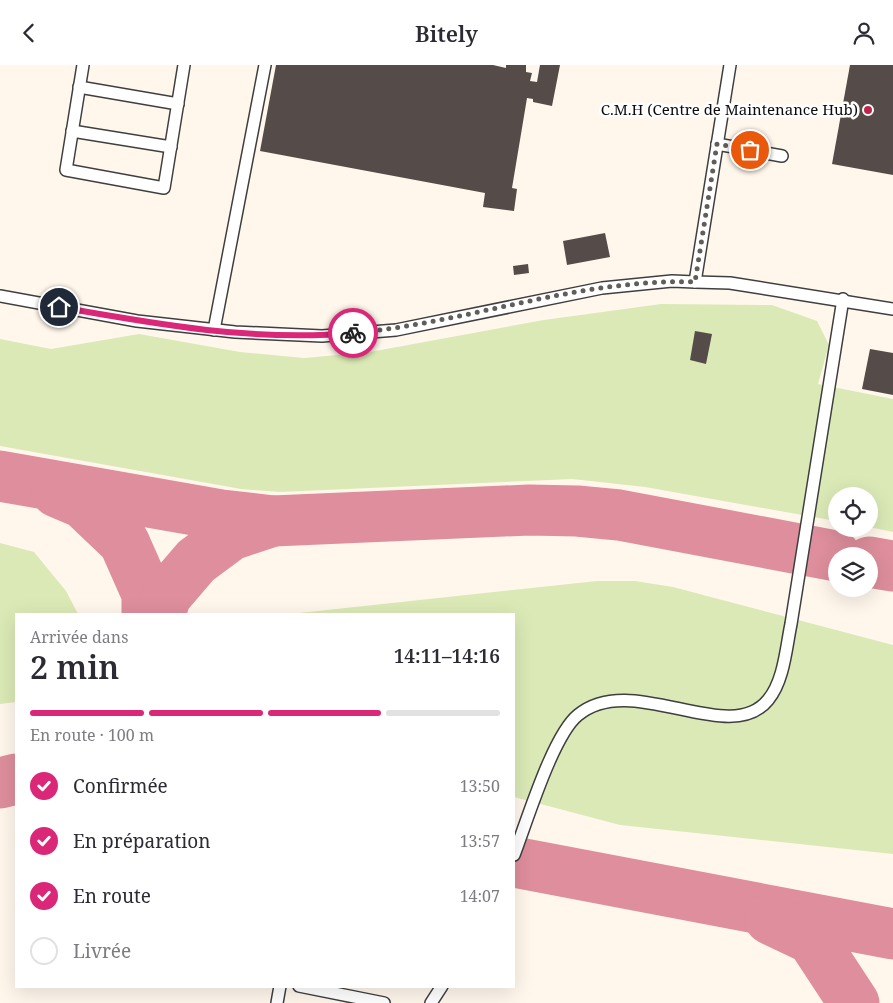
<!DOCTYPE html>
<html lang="fr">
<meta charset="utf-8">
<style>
body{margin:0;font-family:"Noto Serif",serif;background:#f2f2f3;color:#2b2b33;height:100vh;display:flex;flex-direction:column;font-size:19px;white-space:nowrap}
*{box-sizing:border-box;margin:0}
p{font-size:16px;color:#7c7c81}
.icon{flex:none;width:28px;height:28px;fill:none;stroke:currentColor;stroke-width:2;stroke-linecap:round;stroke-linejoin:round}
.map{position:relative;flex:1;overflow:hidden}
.details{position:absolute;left:15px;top:548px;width:500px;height:375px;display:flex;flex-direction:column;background:#fff;border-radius:0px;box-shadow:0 5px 20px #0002}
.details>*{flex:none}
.tools{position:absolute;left:828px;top:422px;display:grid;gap:10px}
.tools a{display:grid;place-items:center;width:50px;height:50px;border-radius:50%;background:#fff;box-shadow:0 5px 20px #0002;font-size:25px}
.pin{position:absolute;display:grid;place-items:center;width:42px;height:42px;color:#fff;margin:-21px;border:2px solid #fff;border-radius:50%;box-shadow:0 1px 5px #0007}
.courier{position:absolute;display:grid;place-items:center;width:50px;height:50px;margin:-25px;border:4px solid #db2777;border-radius:50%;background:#fff;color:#222;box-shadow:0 1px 6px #0007}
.summary em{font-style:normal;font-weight:600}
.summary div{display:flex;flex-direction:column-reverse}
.summary{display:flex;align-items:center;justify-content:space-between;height:85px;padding:0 15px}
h1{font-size:32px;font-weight:600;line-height:38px}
.bar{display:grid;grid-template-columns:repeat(4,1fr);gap:8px 5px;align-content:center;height:60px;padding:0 15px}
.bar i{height:6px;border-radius:4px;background:#e1e1e2}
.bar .selected{background:#db2777}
.bar p{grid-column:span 4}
ol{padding:0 15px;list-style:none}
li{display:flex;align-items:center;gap:15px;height:55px}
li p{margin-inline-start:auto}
li .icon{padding:5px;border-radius:50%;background:#db2777;color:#fff;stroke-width:4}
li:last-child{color:#7c7c81}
li i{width:28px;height:28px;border:2px solid #e1e1e2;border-radius:50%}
header{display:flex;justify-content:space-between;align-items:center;height:65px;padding:0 15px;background:#fff;font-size:22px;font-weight:600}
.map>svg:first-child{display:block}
</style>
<header><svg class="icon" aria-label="back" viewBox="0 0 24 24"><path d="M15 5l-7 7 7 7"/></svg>Bitely<svg class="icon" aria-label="person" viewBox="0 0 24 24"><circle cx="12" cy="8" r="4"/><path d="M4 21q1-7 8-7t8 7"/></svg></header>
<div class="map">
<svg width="893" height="938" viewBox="0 0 893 938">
<rect width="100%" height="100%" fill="#fff7ec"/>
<g fill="#dbe9b6">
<path d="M 661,239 L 772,240 L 817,256 L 829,280 L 818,319 L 893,334 L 893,467 L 869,462 L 869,431 L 836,431 L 836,456 L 645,422 L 572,414 L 280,427 L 241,424 L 0,381 L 0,274 L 51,284 L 139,269 L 240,287 L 304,293 L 370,287 L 544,255 Z"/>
<path d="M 0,478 L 34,487 L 66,526 L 78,549 L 16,549 L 16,637 L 0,639 Z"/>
<path d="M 597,516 L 635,516 L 673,522 L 893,580 L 893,789 L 620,760 L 514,732 L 514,549 L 290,549 Z"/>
</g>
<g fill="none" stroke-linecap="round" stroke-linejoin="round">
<g stroke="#de8e9c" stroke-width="51">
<path d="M 0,411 L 222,450 L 273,456 L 529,445 L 577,446 L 619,450 L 836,491"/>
<path d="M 57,427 L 83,438 L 124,477 L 147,529 L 147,549"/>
<path d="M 869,497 L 893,501"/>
<path d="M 160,549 L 166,531 L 196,496 L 231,470 L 273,456"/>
<path d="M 0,718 L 16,714"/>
<path d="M 514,797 L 893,869"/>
<path d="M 770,854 L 812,874 L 854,938"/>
</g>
</g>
<g fill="#554b49">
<path d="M 276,0 L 493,0 L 506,3 L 506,0 L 526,0 L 526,7 L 532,8 L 530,16 L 537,17 L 540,0 L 560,0 L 552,41 L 533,37 L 533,34 L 527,33 L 512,123 L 517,124 L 514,146 L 483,142 L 485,128 L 260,86 Z"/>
<path d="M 850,0 L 893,0 L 893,110 L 832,99 Z"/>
<path d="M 605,168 L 610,192 L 567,200 L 563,176 Z"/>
<path d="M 528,199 L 529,208 L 514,210 L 513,201 Z"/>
<path d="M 695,266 L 712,269 L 706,299 L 690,295 Z"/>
<path d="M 870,284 L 893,288 L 893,330 L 862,324 Z"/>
</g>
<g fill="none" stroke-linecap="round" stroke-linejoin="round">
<defs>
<g id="lane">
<path d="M 83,0 L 66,105 L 164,123 L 184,0"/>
<path d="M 730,0 L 695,217 L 730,218 L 893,244"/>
<path d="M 79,22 L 178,39"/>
<path d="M 72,66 L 171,82"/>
<path d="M 717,79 L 782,91"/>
<path d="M 0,231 L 137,256 L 235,267 L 322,271 L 396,265 L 602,223 L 672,216 L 695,217"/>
<path d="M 214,265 L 265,0"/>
<path d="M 514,790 C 527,756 553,670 578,650 C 632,605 729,683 768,635 C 784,616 786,583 791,559 L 843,234"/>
<path d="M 299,921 L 384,938"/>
<path d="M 277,938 L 280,921"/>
<path d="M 431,938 L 442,921"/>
</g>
</defs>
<use href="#lane" stroke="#3f3f3f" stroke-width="14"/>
<use href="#lane" stroke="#fff" stroke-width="11"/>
</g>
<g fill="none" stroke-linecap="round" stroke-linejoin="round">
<path stroke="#615e5a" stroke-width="5" stroke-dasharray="0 9" d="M 353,268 C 468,258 579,213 695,217 L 717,79 L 750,85"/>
<path stroke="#db2777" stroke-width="6" d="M 59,242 C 155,259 255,277 353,268"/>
</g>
<circle fill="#bd244b" stroke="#fff" stroke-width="2" cx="868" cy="45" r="5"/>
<g text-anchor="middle" stroke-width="5" stroke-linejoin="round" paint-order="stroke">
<g font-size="15" fill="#0c0c0c" stroke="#fff" text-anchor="end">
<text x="858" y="50">C.M.H (Centre de Maintenance Hub)</text>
</g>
</g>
</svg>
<div class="tools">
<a><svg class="icon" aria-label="locate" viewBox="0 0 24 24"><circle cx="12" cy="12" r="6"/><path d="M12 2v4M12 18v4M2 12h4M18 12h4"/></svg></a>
<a><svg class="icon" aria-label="layers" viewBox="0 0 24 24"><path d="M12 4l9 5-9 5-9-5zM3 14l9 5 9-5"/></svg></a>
</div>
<div class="pin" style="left:750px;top:85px;background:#ea580c"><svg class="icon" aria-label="bag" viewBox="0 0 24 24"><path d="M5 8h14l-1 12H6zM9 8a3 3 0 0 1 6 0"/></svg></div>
<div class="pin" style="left:59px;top:242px;background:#1f2937"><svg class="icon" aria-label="home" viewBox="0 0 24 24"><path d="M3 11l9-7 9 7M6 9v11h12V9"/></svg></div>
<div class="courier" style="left:353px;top:268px"><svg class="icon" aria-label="bike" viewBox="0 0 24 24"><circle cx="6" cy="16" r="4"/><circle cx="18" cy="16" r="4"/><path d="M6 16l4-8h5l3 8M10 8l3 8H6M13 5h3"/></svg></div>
<section class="details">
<div class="summary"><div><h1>2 min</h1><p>Arrivée dans</p></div><em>14:11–14:16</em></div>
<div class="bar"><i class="selected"></i><i class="selected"></i><i class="selected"></i><i></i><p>En route · 100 m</p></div>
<ol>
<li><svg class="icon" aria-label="check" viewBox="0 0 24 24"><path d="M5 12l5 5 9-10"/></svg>Confirmée<p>13:50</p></li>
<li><svg class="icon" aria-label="check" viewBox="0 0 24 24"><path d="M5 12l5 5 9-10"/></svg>En préparation<p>13:57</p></li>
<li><svg class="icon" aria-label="check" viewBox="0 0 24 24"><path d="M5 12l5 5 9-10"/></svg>En route<p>14:07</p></li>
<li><i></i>Livrée</li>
</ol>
</section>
</div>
